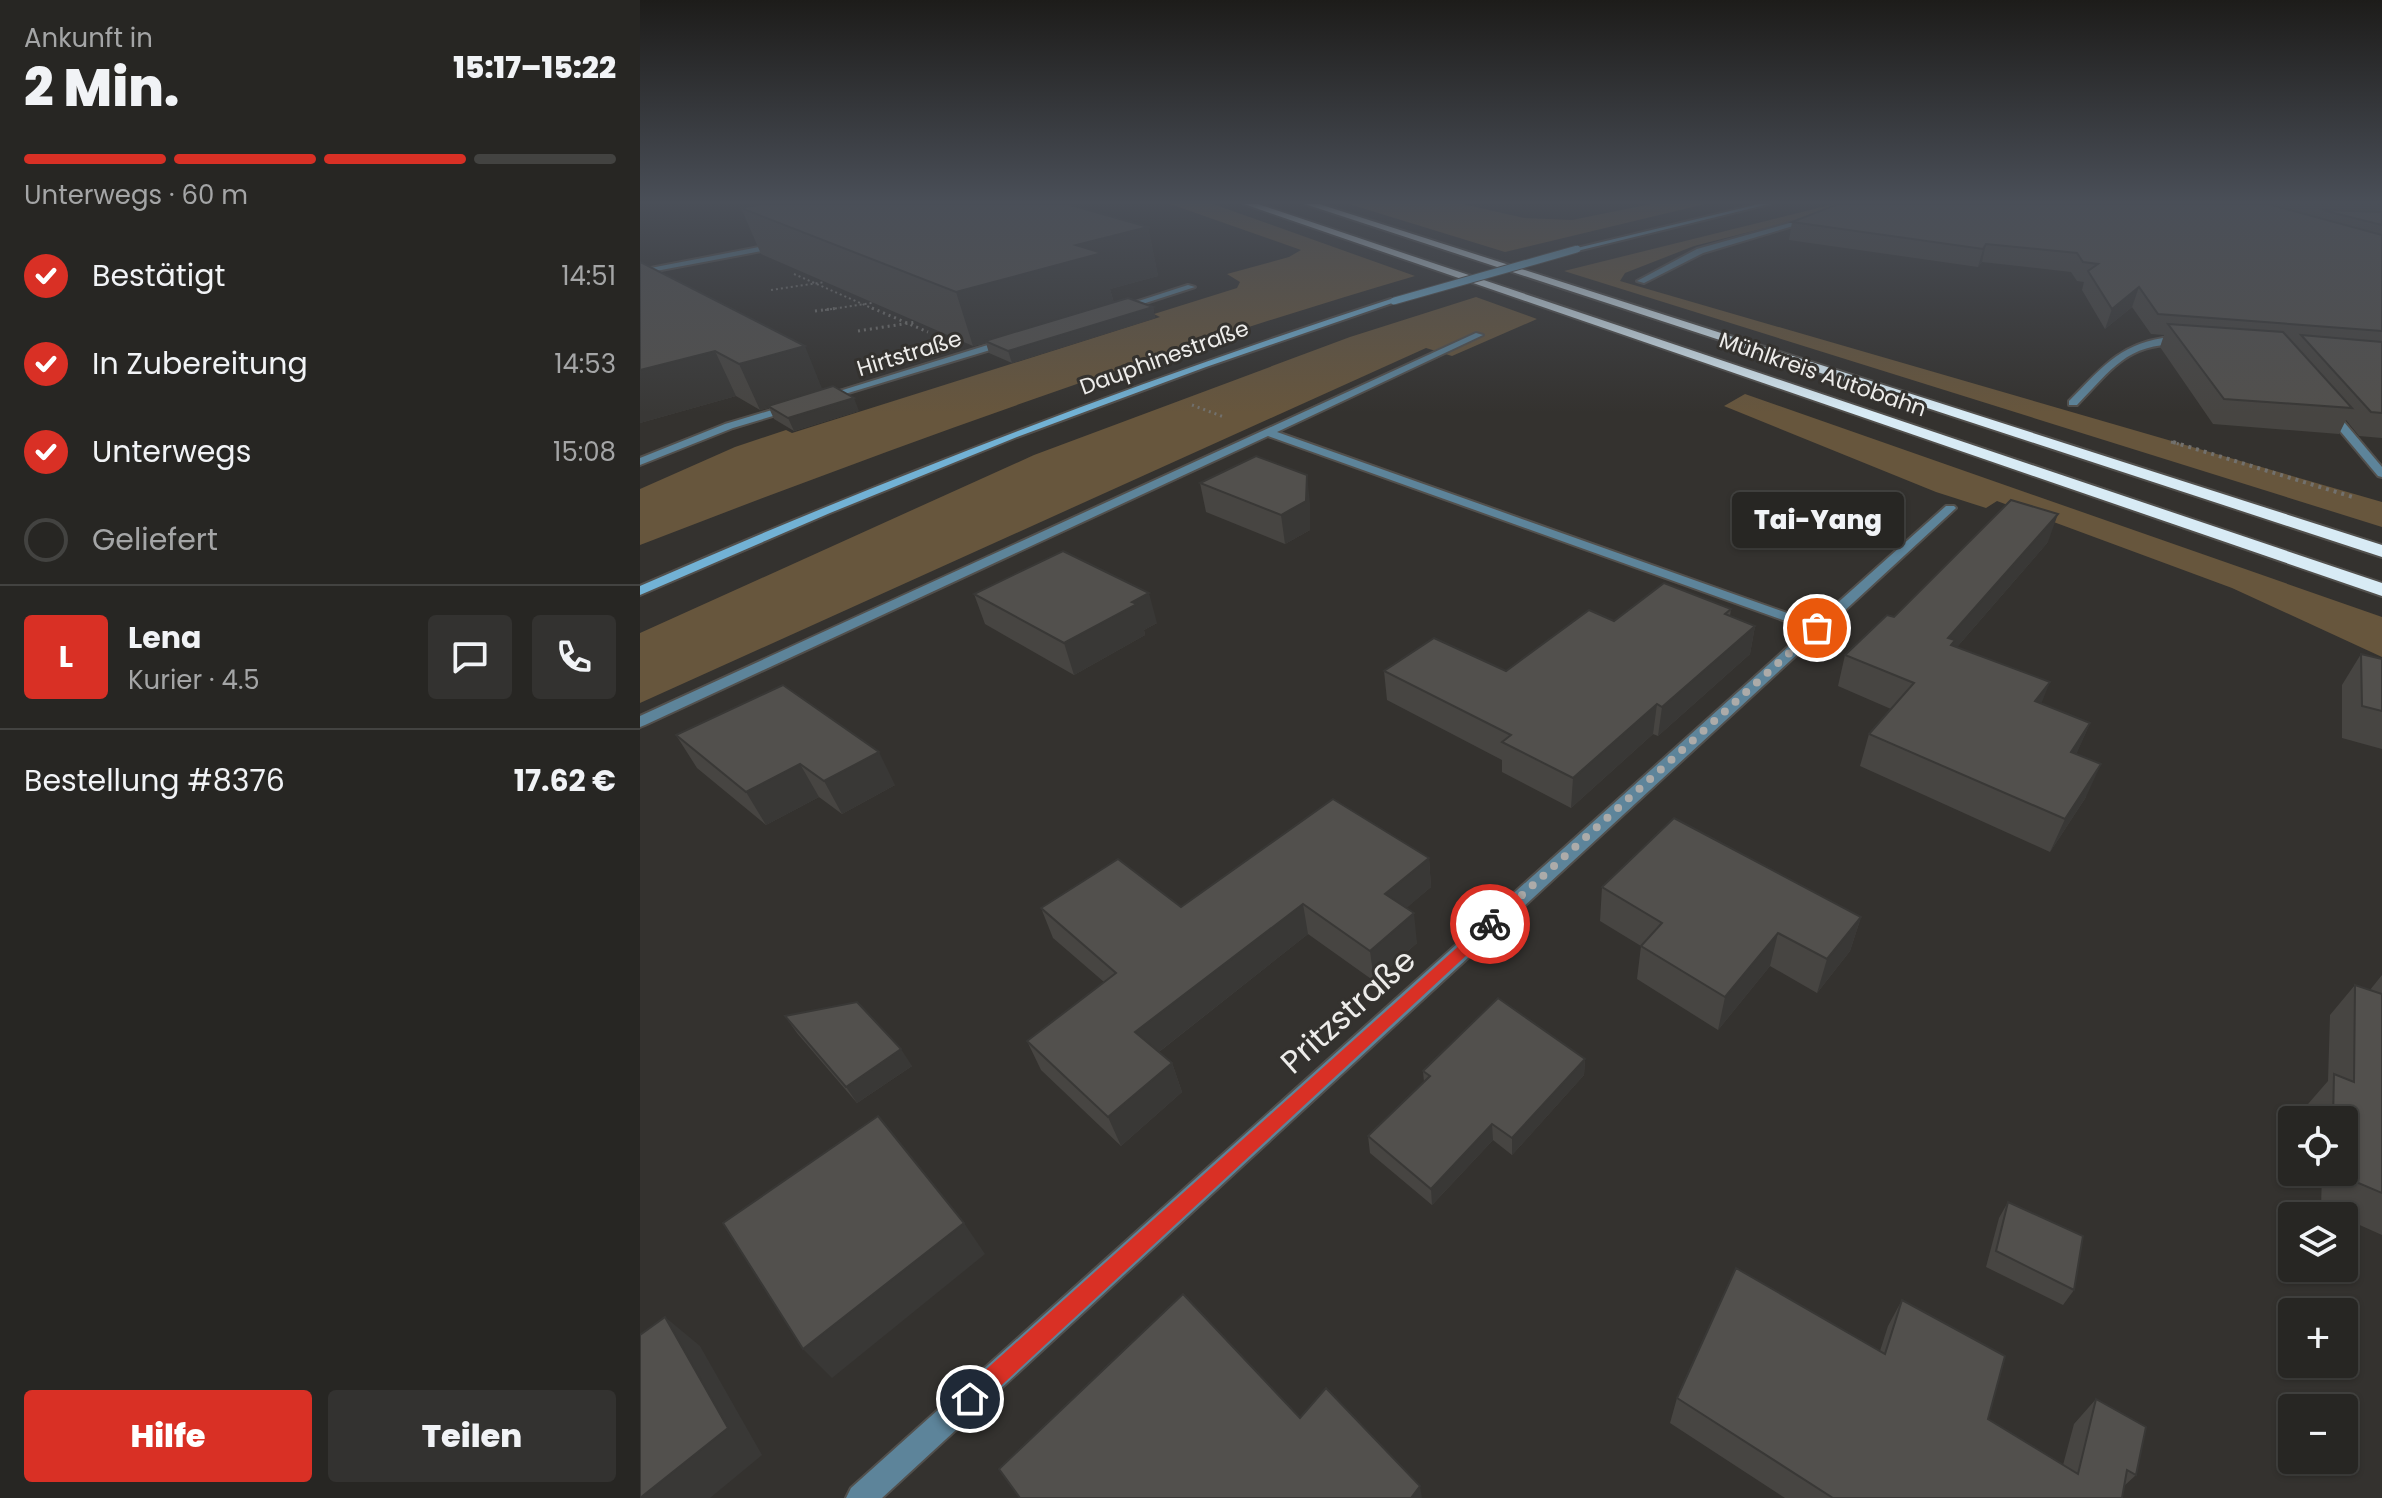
<!DOCTYPE html>
<html lang="de">
<meta charset="utf-8">
<style>
body{margin:0;font-family:Poppins,sans-serif;background:#333230;color:#f1f3f6;height:100vh;display:flex;flex-direction:column;font-size:30px;white-space:nowrap}
*{box-sizing:border-box;margin:0}
p{font-size:26px;color:#a4a5a6}
.icon{flex:none;width:44px;height:44px;fill:none;stroke:currentColor;stroke-width:2;stroke-linecap:round;stroke-linejoin:round}
.map{position:relative;flex:1;overflow:hidden}
.details{display:flex;flex-direction:column;background:#272623;width:640px}
.details>*{flex:none}
.fabs{position:absolute;left:1638px;top:1106px;display:grid;gap:16px}
.fabs a{display:grid;place-items:center;width:80px;height:80px;border-radius:8px;background:#272623;box-shadow:0 2px 6px #0004,0 0 0 2px #434341;font-size:40px}
.pin{position:absolute;display:grid;place-items:center;width:68px;height:68px;color:#fff;margin:-34px;border:4px solid #fff;border-radius:50%;box-shadow:0 2px 8px #0007}
.courier{position:absolute;display:grid;place-items:center;width:80px;height:80px;margin:-40px;border:6px solid #d93025;border-radius:50%;background:#fff;color:#222;box-shadow:0 2px 10px #0007}
.bubble{position:absolute;height:56px;border-radius:8px;background:#272623;box-shadow:0 2px 6px #0004,0 0 0 2px #434341;font-size:26px;font-weight:800;line-height:56px;text-align:center}
.overview em{font-style:normal;font-weight:800}
.overview div{display:flex;flex-direction:column-reverse}
.overview{display:flex;align-items:center;justify-content:space-between;height:136px;padding:0 24px}
h1{font-size:52px;font-weight:800;line-height:60px}
.bar{display:grid;grid-template-columns:repeat(4,1fr);gap:12px 8px;align-content:center;height:96px;padding:0 24px}
.bar i{height:10px;border-radius:6px;background:#434341}
.bar .current{background:#d93025}
.bar p{grid-column:span 4}
.line{display:flex;align-items:center;gap:20px;padding:0 24px;border-top:2px solid #434341}
.line div{flex:1}
.round{display:grid;place-items:center;flex:none;width:84px;height:84px;border-radius:8px;background:#333230}
ol{padding:0 24px;list-style:none}
li{display:flex;align-items:center;gap:24px;height:88px}
li p{margin-inline-start:auto}
li .icon{padding:8px;border-radius:50%;background:#d93025;color:#fff;stroke-width:4}
li:last-child{color:#a4a5a6}
li i{width:44px;height:44px;border:4px solid #434341;border-radius:50%}
.primary-button{display:flex;gap:16px;margin-top:auto;padding:16px 24px}
.primary-button a{flex:1;height:92px;border-radius:8px;background:#d93025;color:#fff;font-size:32px;font-weight:800;line-height:92px;text-align:center}
.primary-button a+a{background:#333230;color:#f1f3f6}
main{display:flex;flex:1;min-height:0}
.map>svg:first-child{display:block}
</style>
<main>
<section class="details">
<div class="overview"><div><h1>2 Min.</h1><p>Ankunft in</p></div><em>15:17–15:22</em></div>
<div class="bar"><i class="current"></i><i class="current"></i><i class="current"></i><i></i><p>Unterwegs · 60 m</p></div>
<ol>
<li><svg class="icon" aria-label="check" viewBox="0 0 24 24"><path d="M5 12l5 5 9-10"/></svg>Bestätigt<p>14:51</p></li>
<li><svg class="icon" aria-label="check" viewBox="0 0 24 24"><path d="M5 12l5 5 9-10"/></svg>In Zubereitung<p>14:53</p></li>
<li><svg class="icon" aria-label="check" viewBox="0 0 24 24"><path d="M5 12l5 5 9-10"/></svg>Unterwegs<p>15:08</p></li>
<li><i></i>Geliefert</li>
</ol>
<div class="line" style="height:144px"><b class="round" style="background:#d93025;color:#fff">L</b><div><b>Lena</b><p>Kurier · 4.5</p></div><a class="round"><svg class="icon" aria-label="chat" viewBox="0 0 24 24"><path d="M4 5h16v11H9l-5 4z"/></svg></a><a class="round"><svg class="icon" aria-label="phone" viewBox="0 0 24 24"><path d="M5 4h4l2 5-3 2q2 4 5 5l2-3 5 2v4C11 20 4 13 5 4z"/></svg></a></div>
<div class="line" style="height:104px"><div>Bestellung #8376</div><b>17.62 €</b></div>
<div class="primary-button"><a>Hilfe</a><a>Teilen</a></div>
</section>
<div class="map">
<svg width="1742" height="1498" viewBox="0 0 1742 1498">
<rect width="100%" height="100%" fill="#34322f"/>
<g fill="#67563d">
<path d="M 530,204 L 573,204 L 775,276 C 512,353 256,446 0,545 L 0,489 L 95,447 L 146,430 L 152,433 L 520,317 L 514,314 L 597,288 L 600,282 L 587,274 L 649,257 L 661,250 Z"/>
<path d="M 709,204 L 823,204 L 884,218 L 932,220 L 1011,204 L 1065,204 L 865,252 Z"/>
<path d="M 1194,204 L 1220,204 L 1054,246 L 985,273 L 980,281 L 1742,502 L 1742,527 L 924,271 Z"/>
<path d="M 836,297 L 897,319 L 812,356 L 786,348 L 0,703 L 0,633 L 394,455 L 710,337 Z"/>
<path d="M 1105,394 L 1742,617 L 1742,657 L 1592,588 L 1357,501 L 1346,508 L 1296,492 L 1084,406 Z"/>
</g>
<g fill="none" stroke-linecap="round" stroke-linejoin="round">
<defs>
<g id="minor">
<path d="M 1171,217 L 1173,220 L 1063,253 L 1004,283 L 997,281 L 1057,249 Z"/>
<path d="M 140,243 L 143,247 L 0,274 L 0,270 Z"/>
<path d="M 548,285 L 555,287 L 484,310 L 477,308 Z"/>
<path d="M 836,333 L 843,335 L 637,432 L 1175,623 L 1306,506 L 1314,506 L 1316,508 L 242,1498 L 206,1498 L 211,1488 L 1168,629 L 628,436 L 5,725 L 0,727 L 0,716 Z"/>
<path d="M 1523,338 L 1543,338 L 1547,341 L 1543,344 C 1487,343 1473,368 1437,405 L 1429,405 L 1429,401 C 1460,370 1478,345 1523,338 Z"/>
<path d="M 367,339 L 371,342 L 370,344 L 185,400 L 177,398 Z"/>
<path d="M 152,404 L 157,407 L 156,409 L 93,428 L 0,465 L 0,458 L 85,424 Z"/>
<path d="M 1685,409 L 1693,409 L 1742,467 L 1742,477 L 1738,476 L 1685,413 Z"/>
</g>
<g id="secondary">
<path d="M 1119,204 L 1129,204 L 937,251 L 933,249 Z"/>
<path d="M 751,299 L 758,301 L 566,367 L 377,437 L 190,513 L 0,595 L 0,586 C 246,478 496,382 751,299 Z"/>
</g>
<g id="motorway">
<path d="M 604,204 L 618,204 L 1742,583 L 1742,596 Z"/>
<path d="M 665,204 L 679,204 L 1742,545 L 1742,557 Z"/>
</g>
</defs>
<use href="#minor" stroke="#52504d" stroke-width="4"/>
<use href="#secondary" stroke="#52504d" stroke-width="4"/>
<use href="#motorway" stroke="#52504d" stroke-width="4"/>
<g stroke="#72716e" stroke-width="2" stroke-dasharray="2 3" stroke-linecap="butt">
<path d="M 154,274 L 236,310"/>
<path d="M 131,290 L 185,282"/>
<path d="M 185,310 L 232,303"/>
</g>
<g stroke="#72716e" stroke-width="3" stroke-dasharray="2 4" stroke-linecap="butt">
<path d="M 232,308 L 288,332"/>
<path d="M 175,311 L 199,308"/>
<path d="M 218,331 L 276,322"/>
<path d="M 552,405 L 584,417"/>
<path d="M 1531,442 L 1539,444"/>
</g>
<path stroke="#72716e" stroke-width="4" stroke-dasharray="3 5" stroke-linecap="butt" d="M 1533,442 L 1716,498"/>
<use href="#minor" fill="#5d849a" fill-rule="evenodd"/>
<use href="#secondary" fill="#72b2d5" fill-rule="evenodd"/>
<use href="#motorway" fill="#d8ebf5" fill-rule="evenodd"/>
<defs>
<path id="secondary-bridge" d="M 754,301 L 937,249"/>
</defs>
<use href="#secondary-bridge" stroke="#52504d" stroke-width="9" stroke-linecap="butt"/>
<use href="#secondary-bridge" stroke="#72b2d5" stroke-width="7"/>
</g>
<g fill="#474542">
<path d="M 1198,204 L 1742,204 L 1742,438 L 1719,436 L 1706,420 L 1699,434 L 1573,424 L 1520,347 L 1524,335 L 1511,334 L 1492,307 L 1465,329 L 1442,290 L 1444,282 L 1437,281 L 1431,272 L 1342,262 L 1338,267 L 1149,240 L 1152,222 Z"/>
<path d="M 101,208 L 508,227 L 518,276 L 470,289 L 474,303 L 513,307 L 515,318 L 372,363 L 349,353 L 346,343 L 333,346 L 121,254 Z"/>
<path d="M 0,262 L 183,389 L 219,411 L 154,431 L 134,419 L 129,408 L 120,410 L 96,396 L 0,423 Z"/>
<path d="M 560,483 L 670,503 L 670,530 L 645,544 L 566,512 Z"/>
<path d="M 1408,542 L 1317,647 L 1401,704 L 1450,723 L 1436,754 L 1446,797 L 1410,852 L 1220,766 L 1229,734 L 1251,709 L 1198,686 L 1205,655 L 1254,617 Z"/>
<path d="M 334,594 L 517,623 L 504,630 L 505,635 L 434,675 L 345,624 Z"/>
<path d="M 1091,609 L 1090,616 L 1115,626 L 1110,654 L 1018,736 L 1013,734 L 931,808 L 862,772 L 862,760 L 747,700 L 744,671 L 866,671 L 974,621 Z"/>
<path d="M 1721,654 L 1742,659 L 1742,749 L 1702,738 L 1702,685 Z"/>
<path d="M 36,735 L 255,785 L 202,814 L 179,797 L 126,825 L 57,768 Z"/>
<path d="M 789,858 L 791,887 L 766,908 L 777,943 L 734,981 L 668,934 L 519,1052 L 532,1063 L 542,1092 L 481,1146 L 401,1070 L 387,1041 L 464,982 L 413,938 L 401,908 L 541,907 Z"/>
<path d="M 962,887 L 1221,917 L 1210,951 L 1177,993 L 1130,966 L 1078,1030 L 997,979 L 1001,946 L 960,921 Z"/>
<path d="M 1742,975 L 1742,1235 L 1704,1218 L 1704,1216 L 1700,1216 L 1681,1208 L 1682,1172 L 1704,1172 L 1704,1120 L 1668,1120 L 1668,1104 L 1688,1081 L 1690,1015 L 1715,985 L 1730,990 Z"/>
<path d="M 145,1016 L 272,1066 L 217,1103 L 157,1033 Z"/>
<path d="M 945,1059 L 944,1075 L 872,1155 L 853,1140 L 792,1205 L 730,1153 L 728,1136 L 784,1082 L 783,1071 Z"/>
<path d="M 1368,1202 L 1434,1290 L 1423,1305 L 1346,1267 L 1359,1218 Z"/>
<path d="M 1262,1300 L 1348,1419 L 1423,1465 L 1434,1424 L 1456,1399 L 1496,1475 L 1484,1486 L 1482,1498 L 1145,1498 L 1030,1423 L 1037,1398 L 1240,1351 L 1248,1326 Z"/>
</g>
<g fill="#393836">
<path d="M 508,227 L 518,276 L 470,289 L 474,304 L 345,341 L 346,343 L 333,346 L 316,292 L 436,245 Z"/>
<path d="M 1346,244 L 1342,262 L 1338,267 L 1343,249 Z"/>
<path d="M 1499,287 L 1492,307 L 1465,329 L 1472,309 Z"/>
<path d="M 513,307 L 515,318 L 372,363 L 368,351 Z"/>
<path d="M 165,346 L 183,391 L 128,406 L 129,408 L 120,410 L 99,364 Z"/>
<path d="M 75,351 L 96,396 L 0,423 L 0,370 Z"/>
<path d="M 214,398 L 219,411 L 154,431 L 148,418 Z"/>
<path d="M 667,475 L 670,503 L 670,530 L 645,544 L 641,515 Z"/>
<path d="M 1418,514 L 1408,542 L 1310,655 L 1308,638 Z"/>
<path d="M 509,593 L 517,623 L 504,630 L 505,635 L 434,675 L 424,643 L 492,602 Z"/>
<path d="M 1115,626 L 1110,654 L 1018,736 L 1022,707 Z"/>
<path d="M 1410,682 L 1397,714 L 1395,701 Z"/>
<path d="M 1017,704 L 1013,734 L 931,808 L 933,778 Z"/>
<path d="M 1450,723 L 1436,755 L 1431,752 Z"/>
<path d="M 239,752 L 255,785 L 202,814 L 184,781 Z"/>
<path d="M 160,764 L 179,797 L 126,825 L 106,792 Z"/>
<path d="M 1461,764 L 1446,797 L 1410,852 L 1425,819 Z"/>
<path d="M 789,858 L 791,887 L 748,924 L 745,894 Z"/>
<path d="M 663,904 L 668,934 L 506,1062 L 495,1032 Z"/>
<path d="M 774,913 L 777,943 L 734,981 L 730,951 Z"/>
<path d="M 1221,917 L 1210,951 L 1177,993 L 1187,959 Z"/>
<path d="M 1138,933 L 1130,966 L 1078,1030 L 1085,997 Z"/>
<path d="M 261,1049 L 272,1066 L 217,1103 L 206,1087 Z"/>
<path d="M 945,1059 L 944,1075 L 872,1155 L 872,1138 Z"/>
<path d="M 532,1063 L 542,1092 L 481,1146 L 468,1117 Z"/>
<path d="M 852,1124 L 853,1140 L 792,1205 L 791,1189 Z"/>
<path d="M 324,1223 L 345,1254 L 192,1378 L 163,1349 Z"/>
<path d="M 25,1317 L 60,1346 L 122,1455 L 70,1498 L 0,1498 Z"/>
<path d="M 780,1486 L 782,1498 L 771,1498 Z"/>
</g>
<g fill="#52504d" stroke="#393836" stroke-width="2">
<path d="M 122,204 L 427,204 L 508,227 L 436,245 L 462,253 L 316,292 L 101,208 Z"/>
<path d="M 1198,204 L 1628,204 L 1742,235 L 1742,331 L 1518,314 L 1499,287 L 1472,309 L 1448,271 L 1458,264 L 1443,262 L 1437,253 L 1346,244 L 1343,249 L 1152,222 Z"/>
<path d="M 1682,210 L 1742,212 L 1742,225 Z"/>
<path d="M 0,262 L 165,346 L 99,364 L 75,351 L 0,370 Z"/>
<path d="M 488,298 L 513,307 L 368,351 L 345,341 Z"/>
<path d="M 1528,324 L 1643,332 L 1712,408 L 1584,399 Z"/>
<path d="M 1661,335 L 1742,342 L 1742,413 L 1731,412 Z"/>
<path d="M 193,386 L 214,398 L 148,418 L 128,406 Z"/>
<path d="M 616,456 L 667,475 L 666,501 L 641,515 L 560,483 Z"/>
<path d="M 1371,500 L 1418,514 L 1308,638 L 1315,640 L 1311,645 L 1410,682 L 1395,701 L 1450,723 L 1431,752 L 1461,764 L 1425,819 L 1229,734 L 1274,683 L 1205,655 L 1247,615 L 1254,617 Z"/>
<path d="M 423,551 L 509,593 L 492,602 L 497,604 L 424,643 L 334,594 Z"/>
<path d="M 1024,583 L 1091,609 L 1085,614 L 1115,626 L 1022,707 L 1017,704 L 933,778 L 862,742 L 871,735 L 744,671 L 794,638 L 866,671 L 949,610 L 974,621 Z"/>
<path d="M 1721,654 L 1742,659 L 1742,711 L 1722,706 Z"/>
<path d="M 143,685 L 239,752 L 184,781 L 160,764 L 106,792 L 36,735 Z"/>
<path d="M 693,799 L 789,858 L 745,894 L 774,913 L 730,951 L 663,904 L 495,1032 L 532,1063 L 468,1117 L 387,1041 L 476,973 L 401,908 L 478,859 L 541,907 Z"/>
<path d="M 1034,818 L 1221,917 L 1187,959 L 1138,933 L 1085,997 L 1001,946 L 1022,923 L 962,887 Z"/>
<path d="M 1715,985 L 1742,994 L 1742,1193 L 1709,1179 L 1710,1131 L 1704,1128 L 1704,1120 L 1693,1120 L 1694,1074 L 1714,1082 Z"/>
<path d="M 858,998 L 945,1059 L 872,1138 L 852,1124 L 791,1189 L 728,1136 L 790,1076 L 783,1071 Z"/>
<path d="M 217,1002 L 261,1049 L 206,1087 L 145,1016 Z"/>
<path d="M 238,1116 L 324,1223 L 163,1349 L 83,1223 Z"/>
<path d="M 1368,1202 L 1443,1236 L 1434,1290 L 1356,1251 Z"/>
<path d="M 1096,1268 L 1245,1354 L 1262,1300 L 1365,1356 L 1348,1419 L 1438,1474 L 1456,1399 L 1506,1427 L 1496,1475 L 1487,1470 L 1482,1498 L 1193,1498 L 1037,1398 Z"/>
<path d="M 543,1294 L 660,1418 L 686,1388 L 780,1486 L 771,1498 L 380,1498 L 359,1469 Z"/>
<path d="M 25,1317 L 88,1428 L 0,1498 L 0,1335 Z"/>
</g>
<linearGradient id="sky" x2="0" y2="1"><stop stop-color="#1d1c1a"/><stop offset="0.49" stop-color="#4a4f58"/><stop offset="1" stop-color="#4a4f58" stop-opacity="0"/></linearGradient>
<rect width="1742" height="413" fill="url(#sky)"/>
<path fill="#d93025" d="M 850,918 L 858,924 L 856,928 L 338,1407 L 330,1410 L 322,1407 L 319,1399 L 322,1391 Z"/>
<g fill="none" stroke-linecap="round" stroke-linejoin="round">
<path stroke="#acaba9" stroke-width="8" stroke-dasharray="0 14.4" d="M 850,924 L 1177,628"/>
</g>
<g text-anchor="middle" stroke-width="6" stroke-linejoin="round" paint-order="stroke">
<g font-size="22" fill="#edecea" stroke="#34322f">
<text transform="translate(269 353) rotate(-17)" y="8">Hirtstraße</text>
<text transform="translate(524 357) rotate(-20)" y="8">Dauphinestraße</text>
<text transform="translate(1183 374) rotate(19)" y="8">Mühlkreis Autobahn</text>
</g>
<g font-size="32" fill="#edecea" stroke="#34322f">
<text transform="translate(708 1011) rotate(-42)" y="11">Pritzstraße</text>
</g>
</g>
</svg>
<div class="fabs">
<a><svg class="icon" aria-label="locate" viewBox="0 0 24 24"><circle cx="12" cy="12" r="6"/><path d="M12 2v4M12 18v4M2 12h4M18 12h4"/></svg></a>
<a><svg class="icon" aria-label="layers" viewBox="0 0 24 24"><path d="M12 4l9 5-9 5-9-5zM3 14l9 5 9-5"/></svg></a>
<a>+</a>
<a>−</a>
</div>
<div class="pin" style="left:1177px;top:628px;background:#ea580c"><svg class="icon" aria-label="bag" viewBox="0 0 24 24"><path d="M5 8h14l-1 12H6zM9 8a3 3 0 0 1 6 0"/></svg></div>
<div class="pin" style="left:330px;top:1399px;background:#1f2937"><svg class="icon" aria-label="home" viewBox="0 0 24 24"><path d="M3 11l9-7 9 7M6 9v11h12V9"/></svg></div>
<div class="courier" style="left:850px;top:924px"><svg class="icon" aria-label="bike" viewBox="0 0 24 24"><circle cx="6" cy="16" r="4"/><circle cx="18" cy="16" r="4"/><path d="M6 16l4-8h5l3 8M10 8l3 8H6M13 5h3"/></svg></div>
<div class="bubble" style="left:1092px;top:492px;width:172px">Tai-Yang</div>
</div>
</main>
